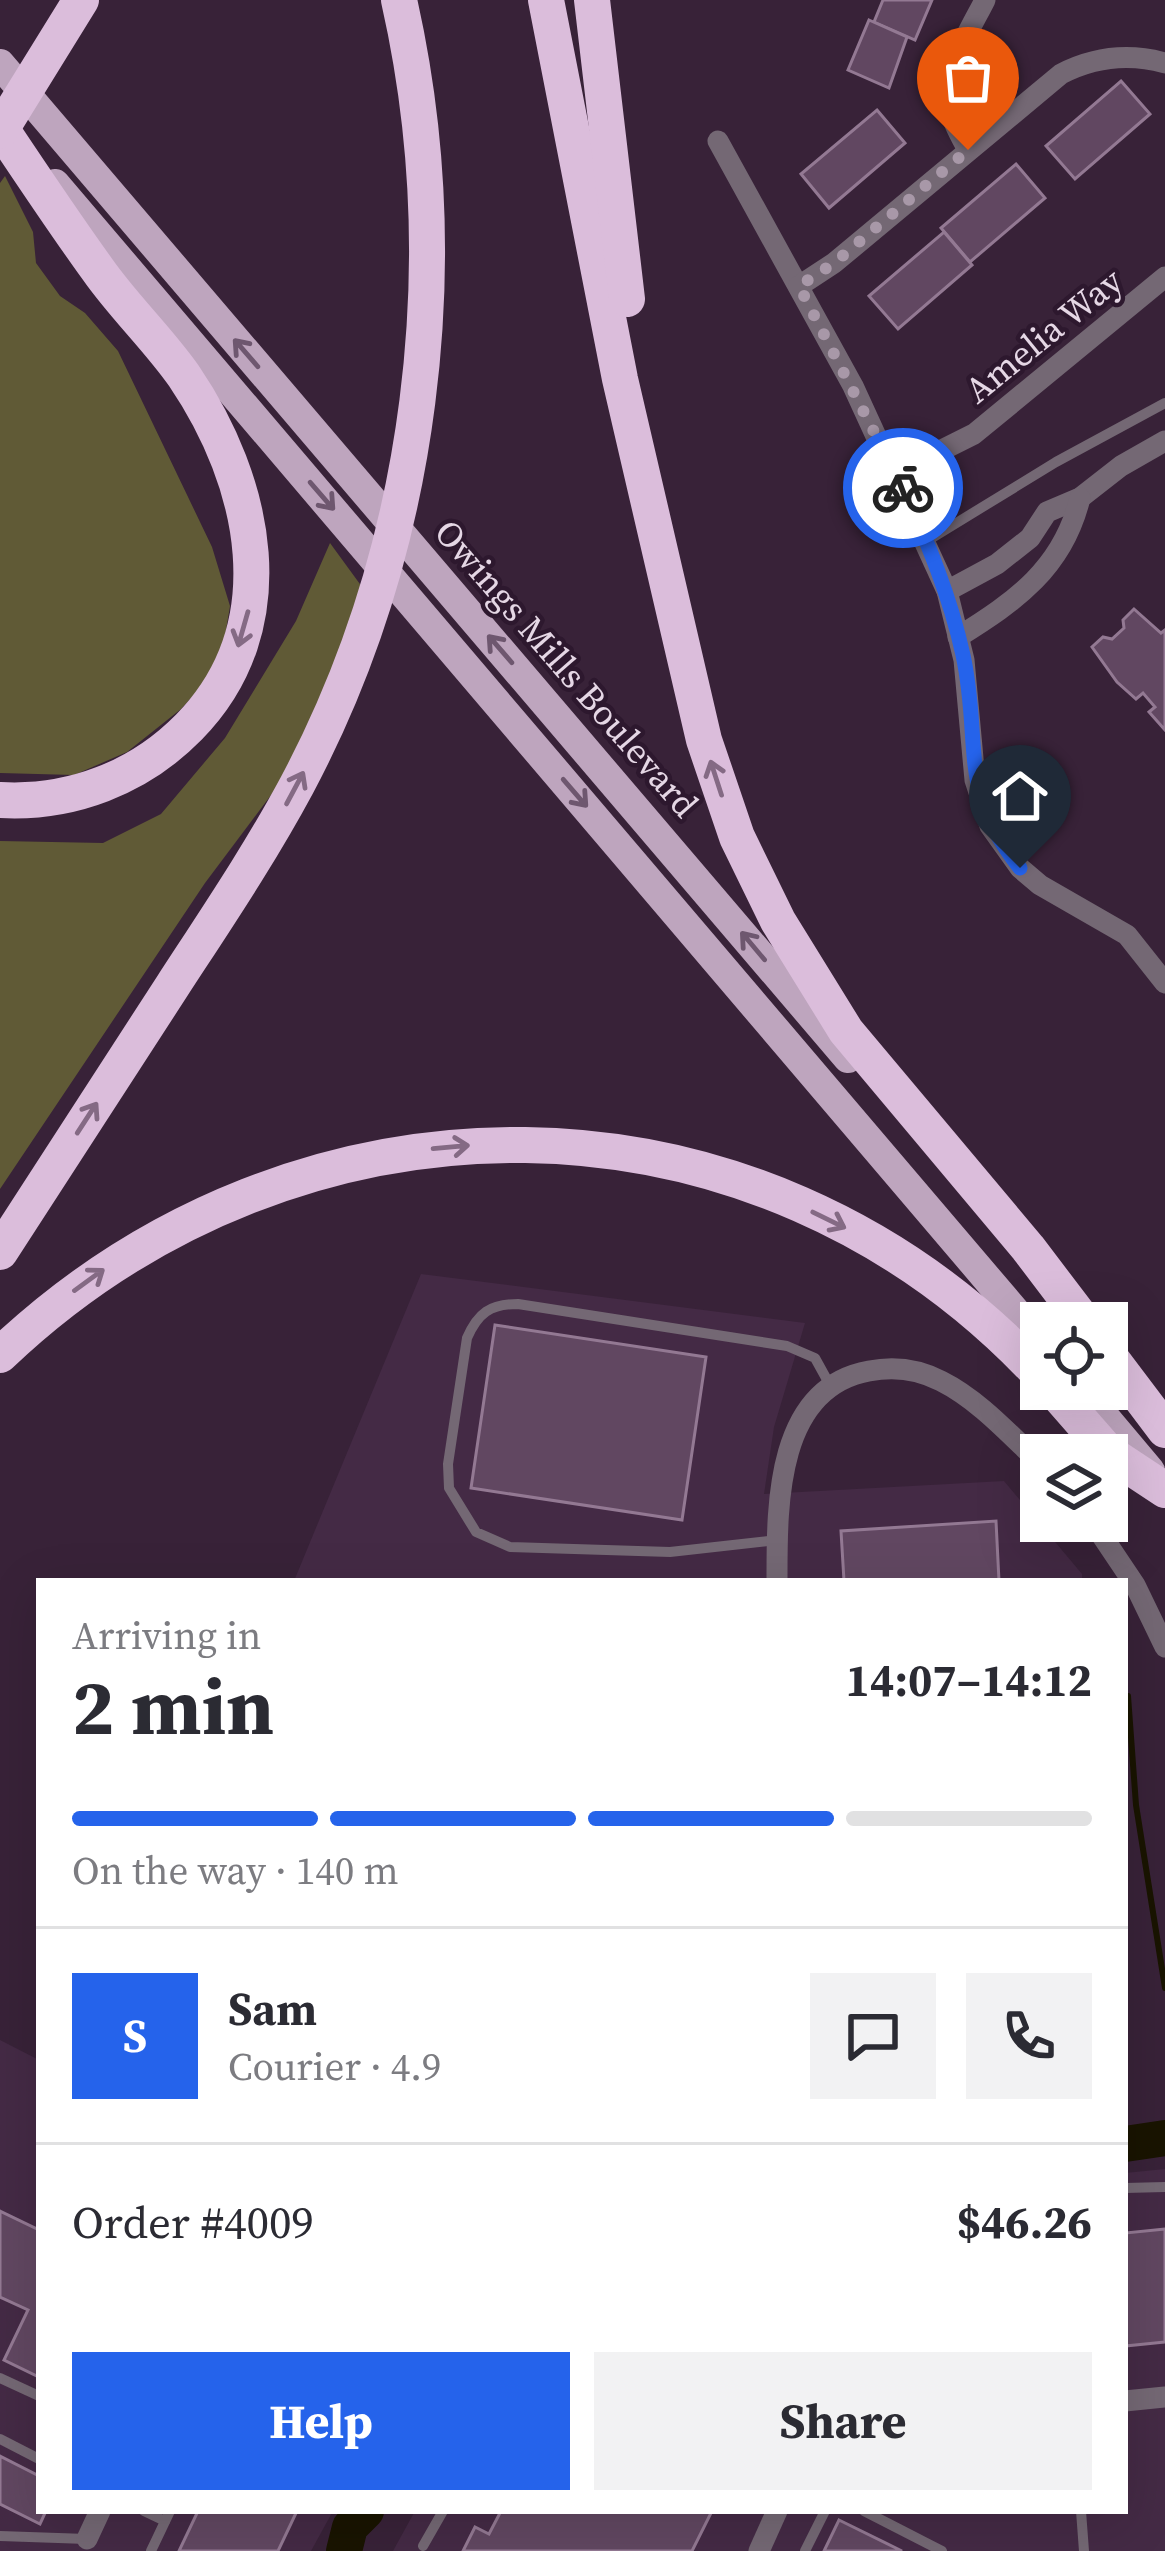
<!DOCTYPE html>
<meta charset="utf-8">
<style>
body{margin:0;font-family:"Source Serif 4",serif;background:#f2f2f3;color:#2b2b33;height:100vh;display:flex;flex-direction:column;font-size:45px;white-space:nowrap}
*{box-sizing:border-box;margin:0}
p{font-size:39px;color:#7c7c81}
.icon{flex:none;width:66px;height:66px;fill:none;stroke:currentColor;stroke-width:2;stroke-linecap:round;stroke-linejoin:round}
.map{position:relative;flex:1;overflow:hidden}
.details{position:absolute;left:36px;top:1578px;width:1092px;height:936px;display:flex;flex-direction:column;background:#fff;border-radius:0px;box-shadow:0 12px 48px #0002}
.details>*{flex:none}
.controls{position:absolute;left:1020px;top:1302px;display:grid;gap:24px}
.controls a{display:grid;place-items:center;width:108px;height:108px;border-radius:0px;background:#fff;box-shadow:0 12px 48px #0002;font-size:60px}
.pin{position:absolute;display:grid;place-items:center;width:102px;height:102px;color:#fff;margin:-123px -51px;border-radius:50% 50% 50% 0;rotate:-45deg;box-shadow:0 0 12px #0007}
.pin .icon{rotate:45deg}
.courier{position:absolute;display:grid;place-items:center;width:120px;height:120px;margin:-60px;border:9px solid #2563eb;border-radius:50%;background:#fff;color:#222;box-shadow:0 3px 15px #0007}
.head em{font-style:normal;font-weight:700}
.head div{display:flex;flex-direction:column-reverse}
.head{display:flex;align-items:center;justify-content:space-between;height:204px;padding:0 36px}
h1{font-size:78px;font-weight:700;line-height:90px}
.bar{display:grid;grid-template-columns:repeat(4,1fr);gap:18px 12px;align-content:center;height:144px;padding:0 36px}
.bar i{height:15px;border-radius:9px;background:#e1e1e2}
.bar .current{background:#2563eb}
.bar p{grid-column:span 4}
.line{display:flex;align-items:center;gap:30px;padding:0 36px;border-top:3px solid #e1e1e2}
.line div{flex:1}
.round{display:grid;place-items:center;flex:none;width:126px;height:126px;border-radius:0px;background:#f2f2f3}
.cta{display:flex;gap:24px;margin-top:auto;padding:24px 36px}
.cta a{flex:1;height:138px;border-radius:0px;background:#2563eb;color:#fff;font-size:48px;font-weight:700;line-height:138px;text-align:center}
.cta a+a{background:#f2f2f3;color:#2b2b33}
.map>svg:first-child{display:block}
</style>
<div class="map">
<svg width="1165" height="2551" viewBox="0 0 1165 2551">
<rect width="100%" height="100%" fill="#382238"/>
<g fill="#442a45">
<path d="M 421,1274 L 805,1323 L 774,1427 L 764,1494 L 1004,1481 L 1082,1574 L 1082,1581 L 294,1581 Z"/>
<path d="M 0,2040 L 39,2060 L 39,2511 L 333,2511 L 311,2551 L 0,2551 Z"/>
<path d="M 1165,2169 L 1165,2551 L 393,2551 L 415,2511 L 1125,2511 L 1125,2173 Z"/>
</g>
<g fill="#605a36">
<path d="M 5,176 L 33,232 L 36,263 L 60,296 L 85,313 L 118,351 L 212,547 L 230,606 L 220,666 L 181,709 L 127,752 L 74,775 L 0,773 L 0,183 Z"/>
<path d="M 330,543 L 365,591 L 289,771 L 205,883 L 0,1189 L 0,841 L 103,843 L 161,814 L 225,738 L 296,621 Z"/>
</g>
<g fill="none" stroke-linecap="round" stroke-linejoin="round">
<path stroke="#191400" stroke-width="6" d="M 1128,1696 L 1136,1805 L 1165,1988"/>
<g stroke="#191400" stroke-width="36">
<path d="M 1125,2144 L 1165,2138"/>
<path d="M 344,2551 L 350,2527 L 366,2511"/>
</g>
</g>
<g fill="#614761" stroke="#937993" stroke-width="3">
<path d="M 883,0 L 932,0 L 915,40 L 874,22 Z"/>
<path d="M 869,20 L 907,37 L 889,88 L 848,70 Z"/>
<path d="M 1121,81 L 1150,114 L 1075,179 L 1046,146 Z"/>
<path d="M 877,110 L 905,143 L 829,208 L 801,174 Z"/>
<path d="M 1016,164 L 1045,198 L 970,262 L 941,228 Z"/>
<path d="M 944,232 L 972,265 L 898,329 L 869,296 Z"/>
<path d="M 1134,609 L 1161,633 L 1165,630 L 1165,730 L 1149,712 L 1155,707 L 1143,693 L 1136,699 L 1117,682 L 1092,647 L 1103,637 L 1112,639 L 1124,628 L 1123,620 Z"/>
<path d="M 495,1325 L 706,1357 L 682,1520 L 471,1488 Z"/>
<path d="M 996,1521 L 999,1581 L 844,1581 L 841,1531 Z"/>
<path d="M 0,2211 L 39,2230 L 39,2377 L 4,2360 L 28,2310 L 0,2297 Z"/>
<path d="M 1165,2229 L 1165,2342 L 1125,2346 L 1125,2233 Z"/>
<path d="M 0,2456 L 39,2476 L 39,2511 L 46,2511 L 40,2524 L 0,2504 Z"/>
<path d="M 198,2511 L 297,2511 L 278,2551 L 179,2551 Z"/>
<path d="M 501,2511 L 712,2511 L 692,2551 L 463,2551 L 475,2527 L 489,2534 Z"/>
<path d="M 839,2520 L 902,2551 L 824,2551 Z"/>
</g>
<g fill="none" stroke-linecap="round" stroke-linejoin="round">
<g stroke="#746874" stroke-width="10">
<path d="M 927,541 L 1056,462 L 1165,403"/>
<path d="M 777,1540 L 670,1552 L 510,1547 L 476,1532 L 449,1488 L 448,1464 L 467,1338 C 478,1313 490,1304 518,1304 L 787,1346 L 815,1358 L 831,1387"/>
<path d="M 1125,2188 L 1165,2187"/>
<path d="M 0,2378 L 39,2396"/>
<path d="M 0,2439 L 39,2459"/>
<path d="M 144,2511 L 165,2521"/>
<path d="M 864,2511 L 942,2551"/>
<path d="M 1081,2511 L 1084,2551"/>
<path d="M 0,2536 L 87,2539"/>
<path d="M 423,2546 L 443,2511"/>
<path d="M 151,2551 L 170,2511"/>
<path d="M 805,2551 L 825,2511"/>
</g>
<g stroke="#746874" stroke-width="21">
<path d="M 718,141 L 853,386 L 947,591 L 964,660 L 975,780 L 990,826 L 1020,868 L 1040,885 L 1127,935 L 1165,983"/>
<path d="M 968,150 C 961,137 952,122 949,107 C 942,72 970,30 985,0"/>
<path d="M 799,286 L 834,263 L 1061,74 C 1094,57 1129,53 1165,63"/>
<path d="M 896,473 L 974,434 L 1165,277"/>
<path d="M 947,591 L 997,564 L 1030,538 L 1047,512 L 1080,498 L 1121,466 L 1165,441"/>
<path d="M 958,637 C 1016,601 1063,568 1080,498"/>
<path d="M 1092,1521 L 1135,1585 L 1165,1647"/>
<path d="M 777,1581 C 777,1507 775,1388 869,1371 C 894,1366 918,1369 941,1381 C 979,1400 1010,1435 1041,1464"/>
<path d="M 1125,2401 L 1165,2397"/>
<path d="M 87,2539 L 100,2511"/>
<path d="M 759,2551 L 777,2511"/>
</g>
<g stroke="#bea5be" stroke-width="30">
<path d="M 0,64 L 848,1058"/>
<path d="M 55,184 L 1041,1342"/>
<path d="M 1081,1389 L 1150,1471"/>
</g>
<g stroke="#dbbddb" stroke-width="36">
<path d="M 546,0 L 620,379 L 704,740 L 737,837 L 778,921 L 846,1031 L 1028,1248 L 1085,1323"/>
<path d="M 592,0 L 627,299"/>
<path d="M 0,127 C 32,175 64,223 98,270 C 124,307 158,339 184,376 C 256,482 288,626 189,727 C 139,778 71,804 0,800"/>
<path d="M 0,131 L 81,0"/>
<path d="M 0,1252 C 58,1163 115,1074 173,985 C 216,919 260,854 297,785 C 423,548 458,261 399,0"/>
<path d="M 1107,1353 L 1165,1430"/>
<path d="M 0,1355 C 297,1072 757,1071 1041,1376"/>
<path d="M 1053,1389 L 1109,1453 L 1165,1490"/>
</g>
</g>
<defs><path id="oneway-shaft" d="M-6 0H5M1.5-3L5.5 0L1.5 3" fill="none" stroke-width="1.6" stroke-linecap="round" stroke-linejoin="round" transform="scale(3)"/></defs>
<g stroke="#6e576f">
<use href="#oneway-shaft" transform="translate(246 353) rotate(-131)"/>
<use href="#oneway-shaft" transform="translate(322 496) rotate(49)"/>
<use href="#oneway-shaft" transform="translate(500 649) rotate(-131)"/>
<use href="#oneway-shaft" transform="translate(575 793) rotate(49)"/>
<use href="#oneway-shaft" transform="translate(753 946) rotate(-130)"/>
</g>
<g stroke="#846a84">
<use href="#oneway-shaft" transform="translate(243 629) rotate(106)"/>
<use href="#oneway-shaft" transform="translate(716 778) rotate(-108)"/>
<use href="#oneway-shaft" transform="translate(295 788) rotate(-62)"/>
<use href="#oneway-shaft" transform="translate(87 1118) rotate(-57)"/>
<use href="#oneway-shaft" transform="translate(451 1147) rotate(-5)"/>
<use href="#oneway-shaft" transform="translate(829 1220) rotate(26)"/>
<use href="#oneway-shaft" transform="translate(89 1280) rotate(-36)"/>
</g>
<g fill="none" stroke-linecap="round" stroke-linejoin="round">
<path stroke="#a898a8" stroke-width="12" stroke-dasharray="0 21.6" d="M 903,488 L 799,286 L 834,263 L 968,150"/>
<path stroke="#2563eb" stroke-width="15" d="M 903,488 C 928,543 950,596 963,655 C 982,743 957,789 1020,868"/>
</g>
<g text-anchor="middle" stroke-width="9" stroke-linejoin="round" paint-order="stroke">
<g font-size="36" fill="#e5d7e5" stroke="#2d182e">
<text transform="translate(1043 335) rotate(-39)" y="13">Amelia Way</text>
<text transform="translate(567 668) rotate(49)" y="13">Owings Mills Boulevard</text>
</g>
</g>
</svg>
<div class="controls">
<a><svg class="icon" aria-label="locate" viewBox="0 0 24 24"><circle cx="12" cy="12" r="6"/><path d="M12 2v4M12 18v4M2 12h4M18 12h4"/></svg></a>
<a><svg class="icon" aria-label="layers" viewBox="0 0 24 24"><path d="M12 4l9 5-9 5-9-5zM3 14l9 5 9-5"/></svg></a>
</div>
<div class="pin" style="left:968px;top:150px;background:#ea580c"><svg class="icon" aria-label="bag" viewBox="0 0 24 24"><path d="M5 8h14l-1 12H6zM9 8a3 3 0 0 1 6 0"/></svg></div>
<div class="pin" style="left:1020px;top:868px;background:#1f2937"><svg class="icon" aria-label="home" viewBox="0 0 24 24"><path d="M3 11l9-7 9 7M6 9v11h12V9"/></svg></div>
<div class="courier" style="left:903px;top:488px"><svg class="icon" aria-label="bike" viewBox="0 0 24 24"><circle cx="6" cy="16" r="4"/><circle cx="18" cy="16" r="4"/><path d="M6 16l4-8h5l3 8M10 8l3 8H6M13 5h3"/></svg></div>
<section class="details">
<div class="head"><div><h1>2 min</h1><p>Arriving in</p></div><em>14:07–14:12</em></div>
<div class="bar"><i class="current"></i><i class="current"></i><i class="current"></i><i></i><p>On the way · 140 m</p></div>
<div class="line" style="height:216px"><b class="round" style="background:#2563eb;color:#fff">S</b><div><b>Sam</b><p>Courier · 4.9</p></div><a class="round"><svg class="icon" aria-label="chat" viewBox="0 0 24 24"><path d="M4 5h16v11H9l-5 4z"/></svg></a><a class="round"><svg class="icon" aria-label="phone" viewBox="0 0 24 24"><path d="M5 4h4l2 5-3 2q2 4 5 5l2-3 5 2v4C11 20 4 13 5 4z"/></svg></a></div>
<div class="line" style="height:156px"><div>Order #4009</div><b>$46.26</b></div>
<div class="cta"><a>Help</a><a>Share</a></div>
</section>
</div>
